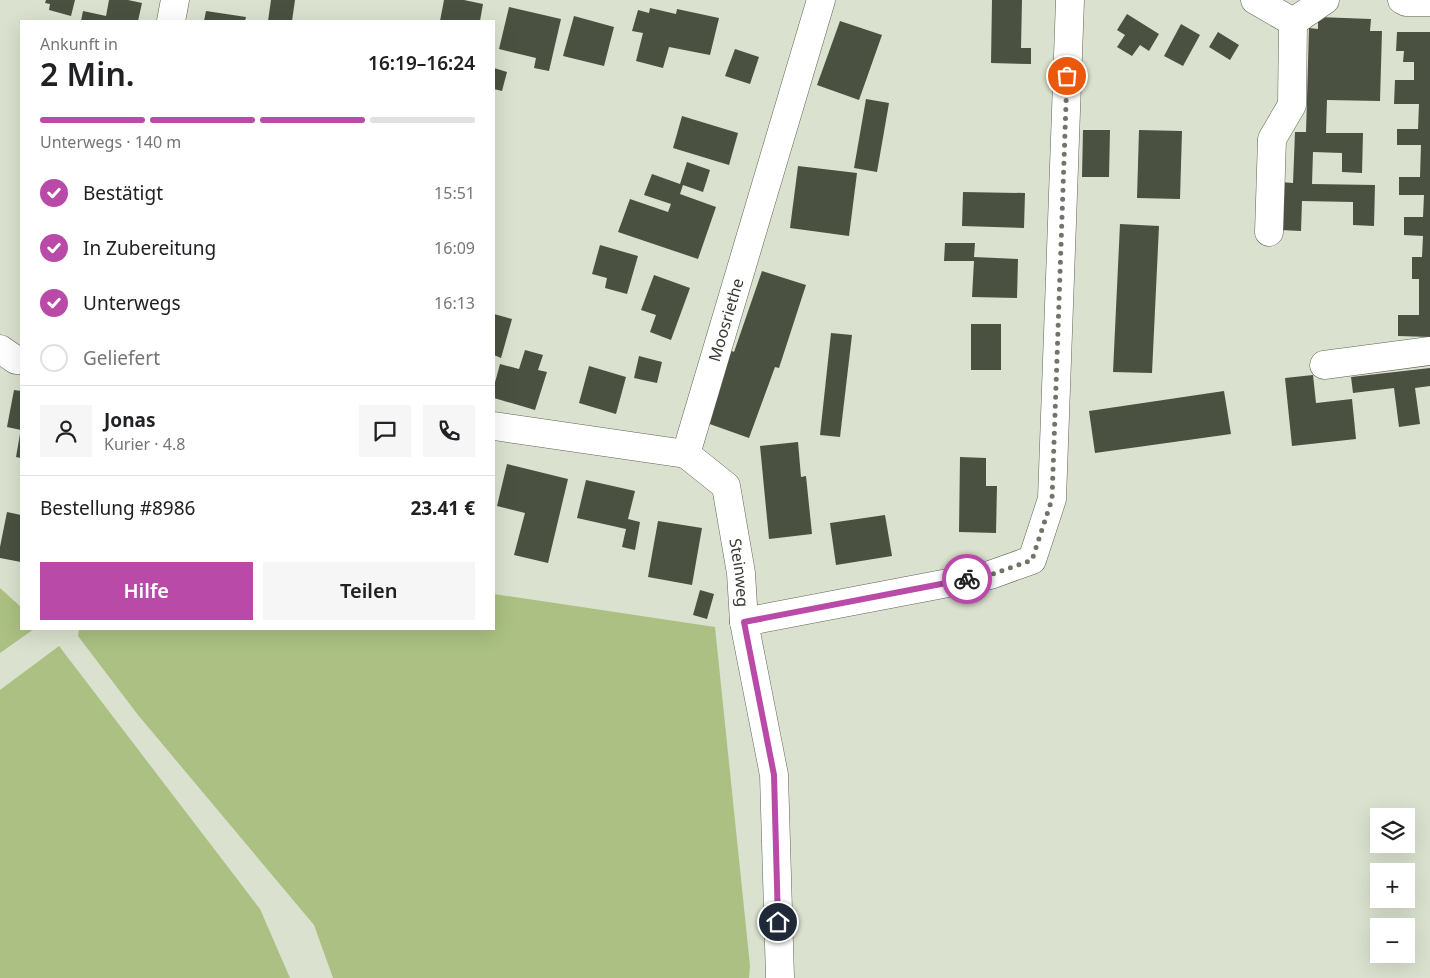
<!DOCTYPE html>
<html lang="de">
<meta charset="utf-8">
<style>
body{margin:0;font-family:"Noto Sans",sans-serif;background:#f6f6f6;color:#202124;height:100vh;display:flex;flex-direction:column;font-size:19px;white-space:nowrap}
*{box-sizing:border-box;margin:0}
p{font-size:16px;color:#757577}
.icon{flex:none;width:28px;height:28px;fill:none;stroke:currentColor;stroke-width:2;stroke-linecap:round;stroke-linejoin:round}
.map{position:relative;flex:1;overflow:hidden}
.panel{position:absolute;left:20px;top:20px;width:475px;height:610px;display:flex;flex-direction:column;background:#fff;border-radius:0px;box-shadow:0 5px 20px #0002}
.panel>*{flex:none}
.buttons{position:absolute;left:1370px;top:808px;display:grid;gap:10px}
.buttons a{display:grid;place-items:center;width:45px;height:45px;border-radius:0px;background:#fff;box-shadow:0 5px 20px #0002;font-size:25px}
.pin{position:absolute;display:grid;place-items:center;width:42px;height:42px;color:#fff;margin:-21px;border:2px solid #fff;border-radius:50%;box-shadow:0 1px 5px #0007}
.courier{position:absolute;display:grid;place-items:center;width:50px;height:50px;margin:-25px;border:4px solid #b94aa8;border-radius:50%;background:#fff;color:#222;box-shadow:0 1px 6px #0007}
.summary em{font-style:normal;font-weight:600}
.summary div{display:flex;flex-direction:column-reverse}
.summary{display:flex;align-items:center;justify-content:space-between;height:85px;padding:0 20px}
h1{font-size:32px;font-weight:600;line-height:38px}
.bar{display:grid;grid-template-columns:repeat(4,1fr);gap:8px 5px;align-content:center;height:60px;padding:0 20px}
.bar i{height:6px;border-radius:4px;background:#e0e0e0}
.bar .active{background:#b94aa8}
.bar p{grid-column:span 4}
.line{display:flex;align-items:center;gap:12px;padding:0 20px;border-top:1px solid #e0e0e0}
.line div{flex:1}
.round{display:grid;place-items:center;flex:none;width:52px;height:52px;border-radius:0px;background:#f6f6f6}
ol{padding:0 20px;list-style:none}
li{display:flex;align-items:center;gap:15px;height:55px}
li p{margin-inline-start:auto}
li .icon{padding:5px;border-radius:50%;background:#b94aa8;color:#fff;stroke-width:4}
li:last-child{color:#757577}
li i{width:28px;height:28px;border:2px solid #e0e0e0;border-radius:50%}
.action{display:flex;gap:10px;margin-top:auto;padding:10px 20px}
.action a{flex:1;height:58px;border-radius:0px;background:#b94aa8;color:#fff;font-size:20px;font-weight:600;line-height:58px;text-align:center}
.action a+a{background:#f6f6f6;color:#202124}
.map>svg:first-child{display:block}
</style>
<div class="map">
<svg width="1430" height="978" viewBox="0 0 1430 978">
<rect width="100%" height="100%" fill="#dae1ce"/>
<g fill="#abc082">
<path d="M 0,588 L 21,607 L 21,629 L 34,629 L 0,653 Z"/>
<path d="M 494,594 L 715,627 L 750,966 L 749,978 L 333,978 L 314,925 L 138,715 L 78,636 L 79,629 L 494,629 Z"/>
<path d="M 59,646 L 260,909 L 290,978 L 0,978 L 0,690 Z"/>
</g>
<g fill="#4b5141">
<path d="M 46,0 L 75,0 L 71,16 L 49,10 L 50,4 L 45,3 Z"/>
<path d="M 109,0 L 128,0 L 142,3 L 138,21 L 81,21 L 83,11 L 106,16 Z"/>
<path d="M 271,0 L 295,0 L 292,21 L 268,21 Z"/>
<path d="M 444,0 L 464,0 L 483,4 L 480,21 L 440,21 Z"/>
<path d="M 992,0 L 1022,0 L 1021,48 L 1031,48 L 1031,64 L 991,63 Z"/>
<path d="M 509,7 L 561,19 L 549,71 L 534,68 L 536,58 L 499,49 Z"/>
<path d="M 650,8 L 676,14 L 677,9 L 719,18 L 710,55 L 669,47 L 663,68 L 636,61 L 643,33 L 632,31 L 638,10 L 649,13 Z"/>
<path d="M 206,11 L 246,17 L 245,21 L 204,21 Z"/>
<path d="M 1127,14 L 1159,34 L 1149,51 L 1140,45 L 1132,56 L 1117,47 L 1125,35 L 1117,30 Z"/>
<path d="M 574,16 L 614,27 L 604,66 L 563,56 Z"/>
<path d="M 1318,17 L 1371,19 L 1370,31 L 1382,31 L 1380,101 L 1327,100 L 1326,133 L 1363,133 L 1362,173 L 1342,172 L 1342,153 L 1313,152 L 1312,184 L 1375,185 L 1374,226 L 1353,225 L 1353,202 L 1302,201 L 1301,231 L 1280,230 L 1281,182 L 1293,183 L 1295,132 L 1306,132 L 1309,28 L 1318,29 Z"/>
<path d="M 840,21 L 882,35 L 859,100 L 817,85 Z"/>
<path d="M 1181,24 L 1200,35 L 1183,66 L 1164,56 Z"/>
<path d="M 1218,32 L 1239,45 L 1230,60 L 1209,47 Z"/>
<path d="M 1397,32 L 1430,32 L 1430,337 L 1398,336 L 1398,315 L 1419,315 L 1419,279 L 1412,279 L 1412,257 L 1422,257 L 1423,236 L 1404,235 L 1404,217 L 1423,217 L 1424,195 L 1399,195 L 1399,177 L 1420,177 L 1421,145 L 1397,145 L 1397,129 L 1418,129 L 1419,104 L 1394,104 L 1395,80 L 1414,80 L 1414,62 L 1403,62 L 1404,51 L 1396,51 Z"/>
<path d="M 735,49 L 759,57 L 750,84 L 725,76 Z"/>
<path d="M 494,68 L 507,72 L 502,91 L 494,89 Z"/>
<path d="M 866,99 L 889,103 L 877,172 L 854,168 Z"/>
<path d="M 682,116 L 738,133 L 729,165 L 673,148 Z"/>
<path d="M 1083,130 L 1110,130 L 1109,177 L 1082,177 Z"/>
<path d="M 1139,130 L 1182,131 L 1180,199 L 1137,198 Z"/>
<path d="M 687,162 L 710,170 L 703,192 L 683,185 L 680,194 L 716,207 L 698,259 L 618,232 L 630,199 L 668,212 L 671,204 L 644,195 L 652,174 L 680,184 Z"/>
<path d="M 798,166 L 857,173 L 849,236 L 790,228 Z"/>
<path d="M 963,192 L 1025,193 L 1024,228 L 962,226 Z"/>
<path d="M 1120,224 L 1159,226 L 1152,373 L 1113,372 Z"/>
<path d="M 945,243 L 975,243 L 974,257 L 1018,259 L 1017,298 L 972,297 L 974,261 L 944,261 Z"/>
<path d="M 600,245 L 638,256 L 627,294 L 605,288 L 607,278 L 592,274 Z"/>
<path d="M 762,271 L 806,285 L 779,368 L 775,367 L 749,438 L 704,422 L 730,350 L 734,352 Z"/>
<path d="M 654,275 L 690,288 L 671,340 L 650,332 L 656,315 L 641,310 Z"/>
<path d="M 494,314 L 512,319 L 501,358 L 494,355 Z"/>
<rect x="971" y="324" width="30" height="46"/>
<path d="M 831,333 L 852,335 L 840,437 L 820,435 Z"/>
<path d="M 525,350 L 543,355 L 538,370 L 547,372 L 535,410 L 494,398 L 494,386 L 500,364 L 519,369 Z"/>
<path d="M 639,356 L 662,362 L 657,383 L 634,378 Z"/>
<path d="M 589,366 L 626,377 L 616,414 L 579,403 Z"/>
<path d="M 1430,368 L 1430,386 L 1415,388 L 1420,424 L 1399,427 L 1394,388 L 1353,393 L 1351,377 Z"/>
<path d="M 1313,375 L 1316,403 L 1352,399 L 1356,439 L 1292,446 L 1285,378 Z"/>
<path d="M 14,390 L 21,391 L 21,430 L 7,427 Z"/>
<path d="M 1224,391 L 1231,434 L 1095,453 L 1089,411 Z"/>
<path d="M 20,434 L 21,434 L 21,458 L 16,457 Z"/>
<path d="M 798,442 L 801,477 L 806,476 L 812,534 L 769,539 L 760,446 Z"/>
<path d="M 960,457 L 986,458 L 986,486 L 997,486 L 996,533 L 959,532 Z"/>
<path d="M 507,464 L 568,479 L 548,563 L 514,555 L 525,513 L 497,506 Z"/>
<path d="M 586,480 L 635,491 L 628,519 L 640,522 L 635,550 L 622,547 L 626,529 L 577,518 Z"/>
<path d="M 7,512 L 21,515 L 21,562 L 0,558 L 0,547 Z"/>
<path d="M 885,515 L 892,556 L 836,565 L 830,523 Z"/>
<path d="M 658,521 L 702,528 L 692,585 L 648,577 Z"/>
<path d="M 700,590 L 714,594 L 707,619 L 693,615 Z"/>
</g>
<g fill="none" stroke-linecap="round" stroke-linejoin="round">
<defs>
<g id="minor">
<path d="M 1255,0 L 1293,22 L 1325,0"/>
<path d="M 1402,0 L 1406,2 L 1430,2"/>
<path d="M 171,21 L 175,0"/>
<path d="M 1269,232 L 1272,139 L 1292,105 L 1293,22"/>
<path d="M 0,349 L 16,360 L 21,360"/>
<path d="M 1324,365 L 1430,351"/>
<path id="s1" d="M 494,426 L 686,454 L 821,0"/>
<path id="s2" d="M 686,454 L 726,486 L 741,573 L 744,622 L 774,775 L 780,978"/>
<path d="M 744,622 L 990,575 L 1032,560 L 1052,499 L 1070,0"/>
</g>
</defs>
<use href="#minor" stroke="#5e6554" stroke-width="29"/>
<use href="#minor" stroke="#fff" stroke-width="28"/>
</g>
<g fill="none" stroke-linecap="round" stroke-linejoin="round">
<path stroke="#717469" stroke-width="5" stroke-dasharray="0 9" d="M 967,579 L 990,575 L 1032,560 L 1052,499 L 1067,76"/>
<path stroke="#b94aa8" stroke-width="6" d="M 778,922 L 774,775 L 744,622 L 967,579"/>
</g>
<g text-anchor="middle" stroke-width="5" stroke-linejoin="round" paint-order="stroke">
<g font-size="16" fill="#383a33" stroke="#dae1ce">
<text dy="6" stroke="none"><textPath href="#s1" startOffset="334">Moosriethe</textPath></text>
<text dy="6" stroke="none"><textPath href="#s2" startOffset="139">Steinweg</textPath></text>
</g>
</g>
</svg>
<div class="buttons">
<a><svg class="icon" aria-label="layers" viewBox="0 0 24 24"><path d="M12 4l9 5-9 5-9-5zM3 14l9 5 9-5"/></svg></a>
<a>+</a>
<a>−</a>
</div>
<div class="pin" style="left:1067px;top:76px;background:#ea580c"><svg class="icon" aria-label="bag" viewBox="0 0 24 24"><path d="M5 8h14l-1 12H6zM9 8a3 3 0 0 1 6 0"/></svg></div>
<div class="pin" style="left:778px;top:922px;background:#1f2937"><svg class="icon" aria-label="home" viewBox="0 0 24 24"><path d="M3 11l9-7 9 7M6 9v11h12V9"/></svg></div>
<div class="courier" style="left:967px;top:579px"><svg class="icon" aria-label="bike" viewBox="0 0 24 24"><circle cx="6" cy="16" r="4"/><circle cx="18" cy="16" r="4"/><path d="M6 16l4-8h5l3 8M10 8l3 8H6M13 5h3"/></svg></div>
<section class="panel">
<div class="summary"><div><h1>2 Min.</h1><p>Ankunft in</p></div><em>16:19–16:24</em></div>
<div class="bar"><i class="active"></i><i class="active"></i><i class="active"></i><i></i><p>Unterwegs · 140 m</p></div>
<ol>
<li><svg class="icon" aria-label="check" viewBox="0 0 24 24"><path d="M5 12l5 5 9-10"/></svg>Bestätigt<p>15:51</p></li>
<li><svg class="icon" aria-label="check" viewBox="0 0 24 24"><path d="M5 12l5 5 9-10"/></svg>In Zubereitung<p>16:09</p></li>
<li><svg class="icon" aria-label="check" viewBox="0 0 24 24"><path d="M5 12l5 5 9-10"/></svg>Unterwegs<p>16:13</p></li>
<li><i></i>Geliefert</li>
</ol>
<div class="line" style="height:90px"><a class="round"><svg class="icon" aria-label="person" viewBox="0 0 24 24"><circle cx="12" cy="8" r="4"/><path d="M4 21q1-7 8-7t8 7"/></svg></a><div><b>Jonas</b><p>Kurier · 4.8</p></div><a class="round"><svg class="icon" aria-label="chat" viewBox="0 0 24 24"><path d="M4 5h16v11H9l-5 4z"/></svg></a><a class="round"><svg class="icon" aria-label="phone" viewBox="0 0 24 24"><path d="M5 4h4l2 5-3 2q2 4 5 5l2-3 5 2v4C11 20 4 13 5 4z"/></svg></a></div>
<div class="line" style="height:65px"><div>Bestellung #8986</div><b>23.41 €</b></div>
<div class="action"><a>Hilfe</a><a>Teilen</a></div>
</section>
</div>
